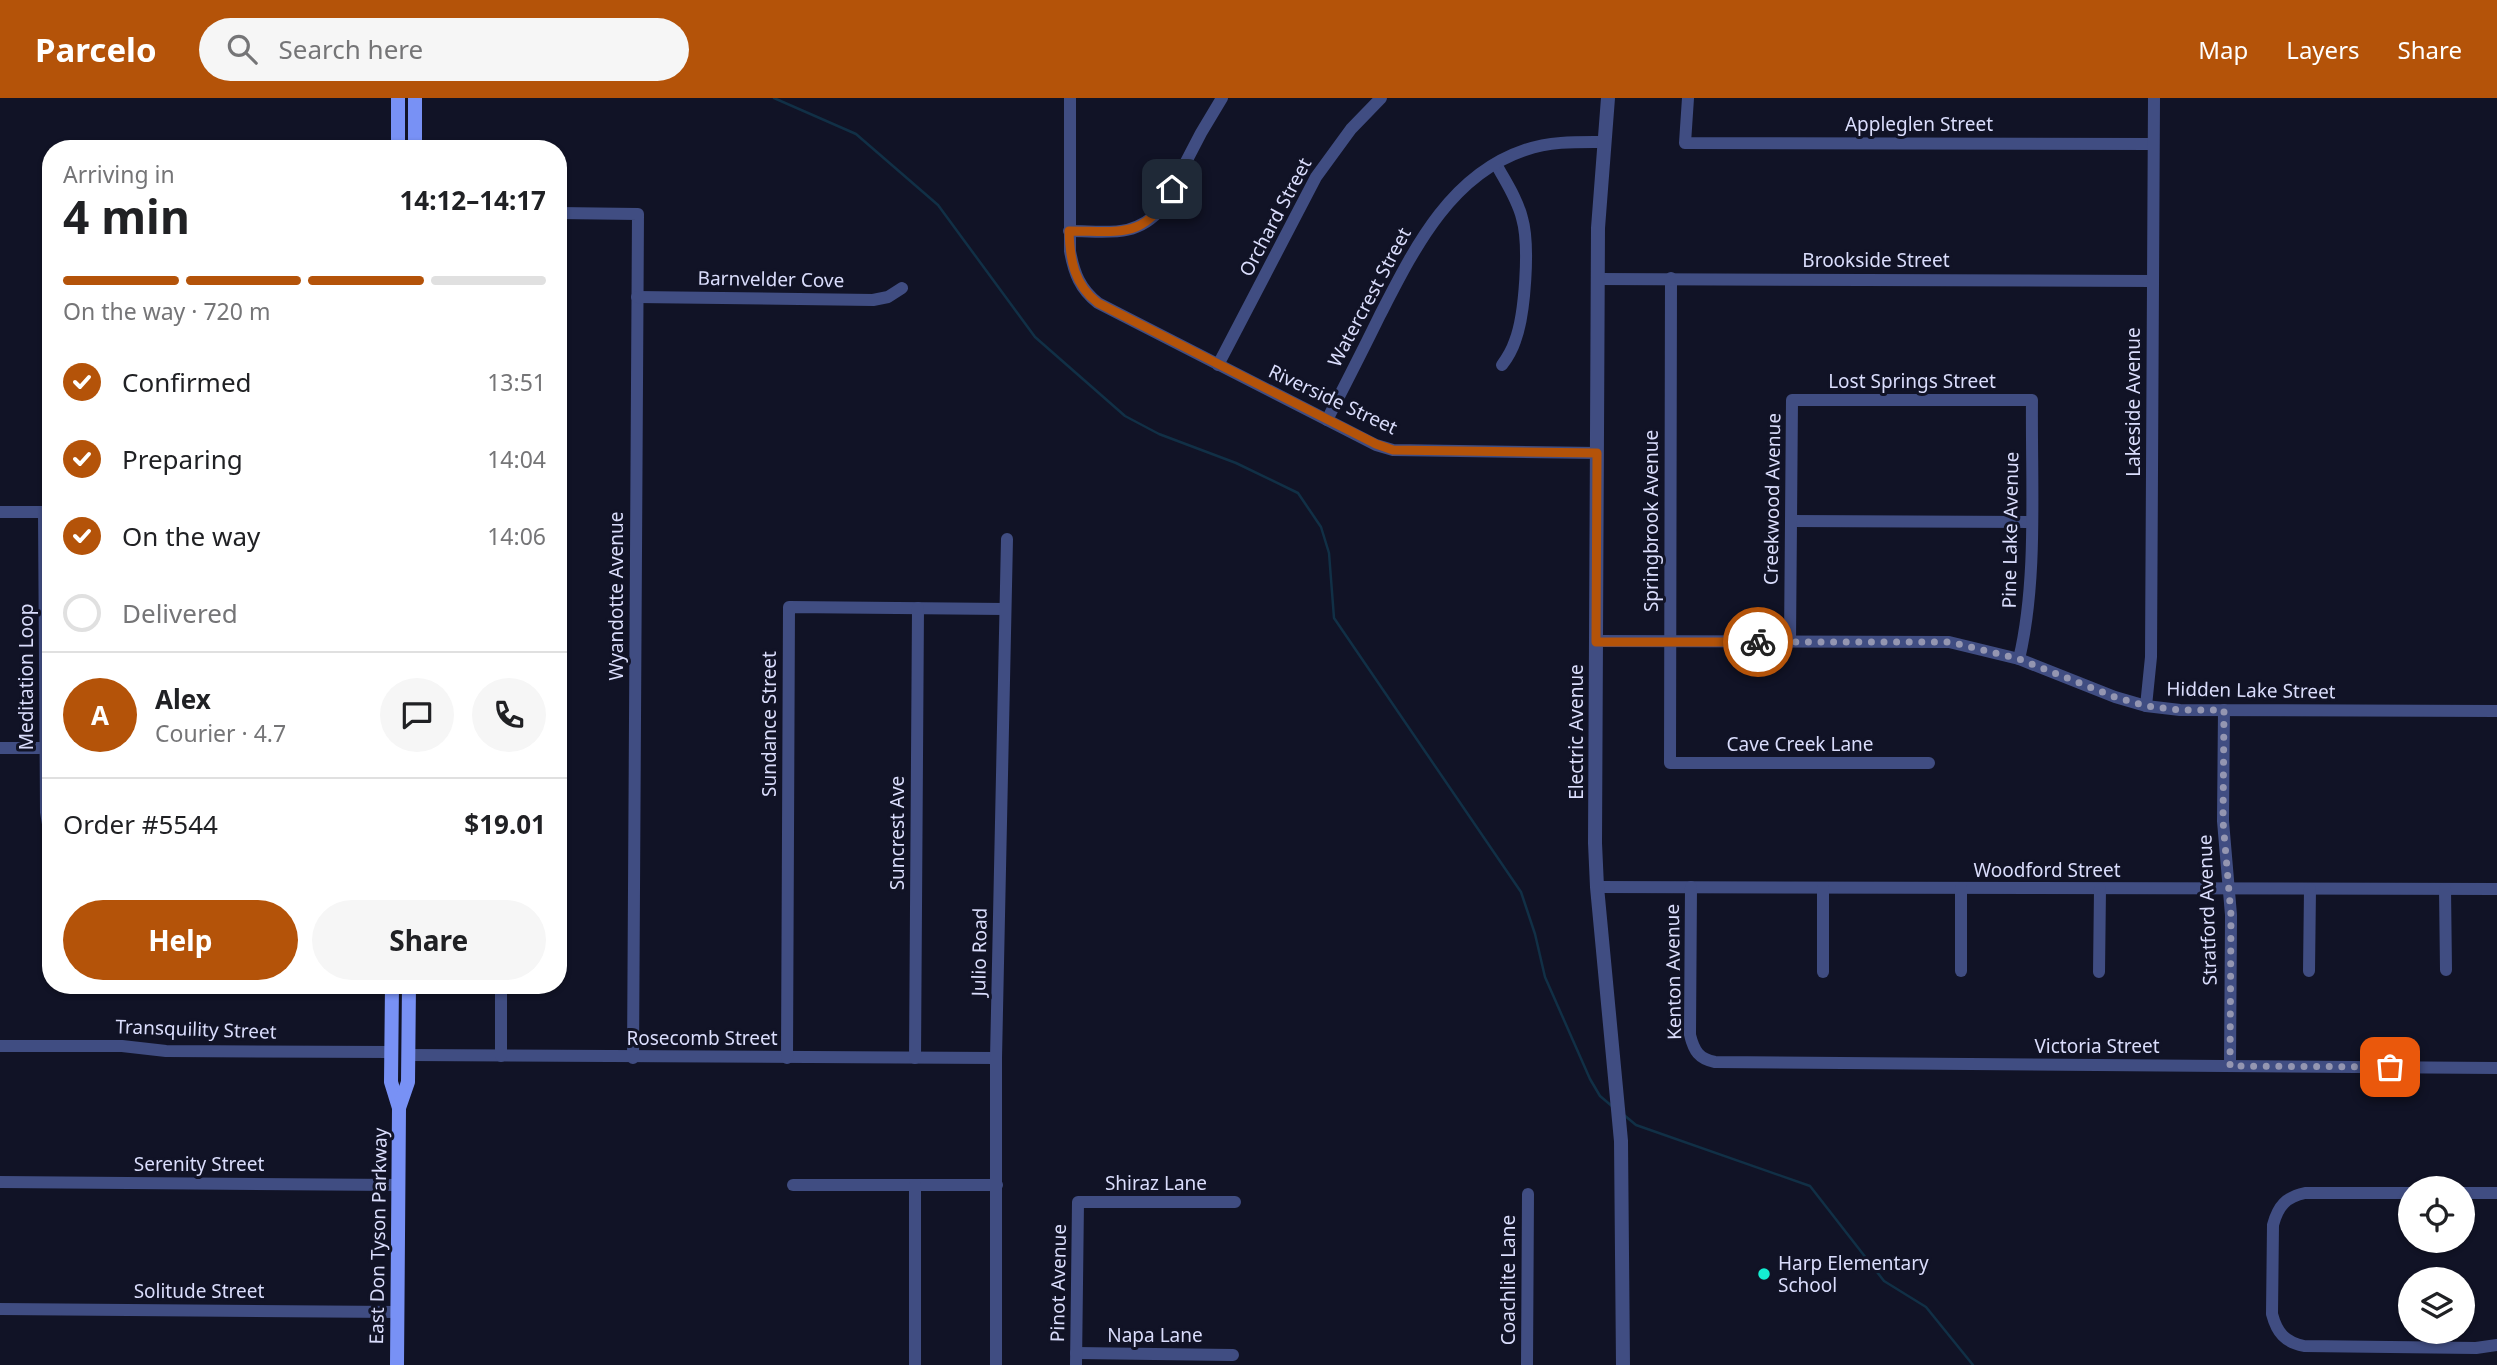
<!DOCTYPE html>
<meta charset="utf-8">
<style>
body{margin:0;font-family:"Noto Sans",sans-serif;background:#f6f6f6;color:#202124;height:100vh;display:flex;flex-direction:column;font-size:26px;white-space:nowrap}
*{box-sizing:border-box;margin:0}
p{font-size:23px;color:#757577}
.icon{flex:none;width:38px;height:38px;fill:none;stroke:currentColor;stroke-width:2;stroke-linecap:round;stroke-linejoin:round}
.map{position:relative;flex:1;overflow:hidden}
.panel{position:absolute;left:42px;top:42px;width:525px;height:854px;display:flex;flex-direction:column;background:#fff;border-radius:28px;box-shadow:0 2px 5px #0004}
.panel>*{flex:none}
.controls{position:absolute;left:2398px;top:1078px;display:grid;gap:14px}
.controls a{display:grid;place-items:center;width:77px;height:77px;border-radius:50%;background:#fff;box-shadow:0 2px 5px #0004;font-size:35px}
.pin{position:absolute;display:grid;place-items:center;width:60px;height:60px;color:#fff;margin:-30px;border-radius:14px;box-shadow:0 4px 10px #0006}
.courier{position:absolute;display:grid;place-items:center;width:70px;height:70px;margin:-35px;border:5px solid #b45309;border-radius:50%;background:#fff;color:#222;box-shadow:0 2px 9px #0007}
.headline em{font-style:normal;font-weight:700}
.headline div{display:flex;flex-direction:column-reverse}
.headline{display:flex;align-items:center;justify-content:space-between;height:119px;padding:0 21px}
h1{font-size:46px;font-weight:700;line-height:52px}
.bar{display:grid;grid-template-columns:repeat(4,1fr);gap:10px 7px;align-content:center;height:84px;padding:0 21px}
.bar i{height:9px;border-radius:5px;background:#e0e0e0}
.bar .current{background:#b45309}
.bar p{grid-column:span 4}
.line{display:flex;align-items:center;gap:18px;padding:0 21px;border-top:2px solid #e0e0e0}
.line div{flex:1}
.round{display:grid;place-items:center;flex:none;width:74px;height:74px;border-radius:37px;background:#f6f6f6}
ol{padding:0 21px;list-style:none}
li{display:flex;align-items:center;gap:21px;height:77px}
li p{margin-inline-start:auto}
li .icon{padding:7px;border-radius:50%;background:#b45309;color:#fff;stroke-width:4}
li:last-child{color:#757577}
li i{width:38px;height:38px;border:4px solid #e0e0e0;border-radius:50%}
.cta{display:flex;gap:14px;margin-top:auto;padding:14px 21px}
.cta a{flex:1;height:80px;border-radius:42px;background:#b45309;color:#fff;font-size:28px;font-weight:700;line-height:80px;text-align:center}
.cta a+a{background:#f6f6f6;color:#202124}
header{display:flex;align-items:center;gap:42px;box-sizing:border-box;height:98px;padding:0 35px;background:#b45309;color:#fff}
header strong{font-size:33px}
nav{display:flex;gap:38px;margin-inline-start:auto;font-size:24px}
.search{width:490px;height:63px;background:#f6f6f6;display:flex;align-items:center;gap:18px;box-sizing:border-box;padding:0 24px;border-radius:38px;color:#757577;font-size:26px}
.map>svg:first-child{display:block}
</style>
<header>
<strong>Parcelo</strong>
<div class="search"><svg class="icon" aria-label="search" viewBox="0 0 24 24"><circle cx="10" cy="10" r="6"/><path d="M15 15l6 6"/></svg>Search here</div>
<nav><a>Map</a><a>Layers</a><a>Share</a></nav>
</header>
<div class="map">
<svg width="2497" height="1267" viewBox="0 0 2497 1267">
<rect width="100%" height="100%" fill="#111326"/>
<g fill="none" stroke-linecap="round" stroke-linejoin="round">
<g stroke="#113046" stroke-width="2.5">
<path d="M 774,0 L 856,36 L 938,107 L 1035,239 L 1125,318 L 1159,336 L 1236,365 L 1298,395 L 1321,429 L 1329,455 L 1334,520 L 1521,794 L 1535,836 L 1545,879 L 1590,981 L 1600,998 L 1613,1009"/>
<path d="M 1624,1017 L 1636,1027 L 1810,1088 L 1884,1183 L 1926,1209 L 1973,1267"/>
</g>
<g stroke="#404d82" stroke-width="12">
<path d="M 1070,0 L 1070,153 C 1074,175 1080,191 1098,205 L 1376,347 L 1393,352 L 1597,355"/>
<path d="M 1688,0 L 1685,45 L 2153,46"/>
<path d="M 1496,66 C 1505,83 1517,100 1522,120 C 1530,147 1525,217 1515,243 C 1512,252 1508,259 1502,267"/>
<path d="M 558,115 L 638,116 L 633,960"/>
<path d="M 1069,133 C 1107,133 1135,141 1162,110 L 1201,35 L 1222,0"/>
<path d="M 1671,180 L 1670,665 L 1929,665"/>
<path d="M 1598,181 L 2153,183"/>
<path d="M 637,199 L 873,202 L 888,199 L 902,190"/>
<path d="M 1218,267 L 1316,79 L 1351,31 L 1381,0"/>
<path d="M 1327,322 C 1345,287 1363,252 1380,217 C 1414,151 1450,77 1525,52 C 1551,43 1578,44 1605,44"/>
<path d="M 0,414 L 50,414"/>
<path d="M 44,414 L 46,714 L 51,744"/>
<path d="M 1791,423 L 2031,424"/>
<path d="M 1596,543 L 1949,544 L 2019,561 L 2115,599 L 2146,608 L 2180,612 L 2497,613"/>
<path d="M 1790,544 L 1792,302 L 2032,302 C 2031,386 2038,481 2019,561"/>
<path d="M 2146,608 L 2151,559 L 2154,0"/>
<path d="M 2224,612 L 2223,723 L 2231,817 L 2230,968"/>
<path d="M 0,650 L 51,650"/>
<path d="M 1597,789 L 2497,791"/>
<path d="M 1691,789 L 1690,937 C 1694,953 1699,961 1715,964 L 2497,970"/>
<path d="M 2445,791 L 2446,872"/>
<path d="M 1961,873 L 1961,790"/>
<path d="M 2309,873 L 2310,791"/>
<path d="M 1823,874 L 1823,790"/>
<path d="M 2099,874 L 2100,791"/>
<path d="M 0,948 L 122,948 L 166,953 L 391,954"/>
<path d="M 408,957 L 996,960"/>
<path d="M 501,958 L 501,887"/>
<path d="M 787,960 L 789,509 L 1005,511"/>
<path d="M 915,960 L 918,510"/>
<path d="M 0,1084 L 398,1087"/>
<path d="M 793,1087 L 997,1087"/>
<path d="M 2410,1095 L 2305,1095 C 2286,1099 2278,1108 2273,1127 L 2272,1216 C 2277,1235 2285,1244 2304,1248 L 2476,1250 L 2497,1247"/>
<path d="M 2462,1095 L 2497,1095"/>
<path d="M 0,1211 L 397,1214"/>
<path d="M 1076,1255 L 1233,1257"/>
<path d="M 915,1267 L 915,1087"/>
<path d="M 996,1267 L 996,960 L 1007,441"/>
<path d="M 1076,1267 L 1078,1104 L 1235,1104"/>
<path d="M 1527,1267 L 1528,1096"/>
</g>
<path stroke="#404d82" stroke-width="14" d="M 1608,0 L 1598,130 L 1595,745 L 1597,789 L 1621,1043 L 1623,1267"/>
<g stroke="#7891f5" stroke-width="14">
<path d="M 398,51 L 398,0"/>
<path d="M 415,51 L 415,0"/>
<path d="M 392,887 L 391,984 L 399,1010 L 397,1267"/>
<path d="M 399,1010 L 408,984 L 409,887"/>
</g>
</g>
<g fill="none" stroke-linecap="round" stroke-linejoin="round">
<path stroke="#9496b1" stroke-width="7" stroke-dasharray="0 12.6" d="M 1758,544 L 1950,544 L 2019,561 L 2115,599 L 2146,608 L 2180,612 L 2224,612 L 2223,723 L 2231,817 L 2230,968 L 2390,969"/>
<path stroke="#b45309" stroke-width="9" d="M 1172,91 C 1145,142 1120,133 1069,133 C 1070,162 1074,187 1098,205 L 1376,346 L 1393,352 L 1597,355 L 1596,544 L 1758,544"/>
</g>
<circle fill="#14eed2" stroke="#111326" stroke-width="2.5" cx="1764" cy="1176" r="7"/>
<g text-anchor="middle" stroke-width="6" stroke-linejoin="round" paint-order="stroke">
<g font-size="19" fill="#daddfc" stroke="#111326">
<text x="1919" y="33">Appleglen Street</text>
<text transform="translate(1275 119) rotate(-62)" y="7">Orchard Street</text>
<text x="1876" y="169">Brookside Street</text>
<text transform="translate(771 181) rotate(1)" y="7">Barnvelder Cove</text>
<text transform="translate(1369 199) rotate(-62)" y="7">Watercrest Street</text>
<text x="1912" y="290">Lost Springs Street</text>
<text transform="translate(1333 301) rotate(25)" y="7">Riverside Street</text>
<text transform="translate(2133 304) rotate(-90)" y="7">Lakeside Avenue</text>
<text transform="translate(1772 401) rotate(-89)" y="7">Creekwood Avenue</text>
<text transform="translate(1651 423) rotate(-90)" y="7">Springbrook Avenue</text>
<text transform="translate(2010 432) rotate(-89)" y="7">Pine Lake Avenue</text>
<text transform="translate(616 498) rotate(-90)" y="7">Wyandotte Avenue</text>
<text transform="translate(26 579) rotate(-90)" y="7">Meditation Loop</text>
<text transform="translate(2251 592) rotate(1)" y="7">Hidden Lake Street</text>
<text transform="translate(769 626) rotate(-90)" y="7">Sundance Street</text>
<text transform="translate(1576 634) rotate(-90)" y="7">Electric Avenue</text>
<text x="1800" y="653">Cave Creek Lane</text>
<text transform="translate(897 735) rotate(-90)" y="7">Suncrest Ave</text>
<text x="2047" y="779">Woodford Street</text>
<text transform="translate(2207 812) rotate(-92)" y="7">Stratford Avenue</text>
<text transform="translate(979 854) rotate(-89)" y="7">Julio Road</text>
<text transform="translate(1673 874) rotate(-91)" y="7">Kenton Avenue</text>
<text transform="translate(196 931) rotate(2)" y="7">Transquility Street</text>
<text x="702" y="947">Rosecomb Street</text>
<text x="2097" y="955">Victoria Street</text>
<text x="199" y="1073">Serenity Street</text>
<text x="1156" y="1092">Shiraz Lane</text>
<text transform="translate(378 1138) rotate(-89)" y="7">East Don Tyson Parkway</text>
<text transform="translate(1508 1182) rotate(-90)" y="7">Coachlite Lane</text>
<text transform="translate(1058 1185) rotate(-89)" y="7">Pinot Avenue</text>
<text x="199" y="1200">Solitude Street</text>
<text x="1155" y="1244">Napa Lane</text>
</g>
<g font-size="19" fill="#daddfc" stroke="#111326" text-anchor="start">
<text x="1778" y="1172">Harp Elementary<tspan x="1778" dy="22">School</tspan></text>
</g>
</g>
</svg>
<div class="controls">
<a><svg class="icon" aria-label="locate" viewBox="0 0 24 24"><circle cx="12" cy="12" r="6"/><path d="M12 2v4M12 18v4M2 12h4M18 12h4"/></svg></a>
<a><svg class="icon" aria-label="layers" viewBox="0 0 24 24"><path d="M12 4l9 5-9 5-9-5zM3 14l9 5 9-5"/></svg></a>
</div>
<div class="pin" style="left:2390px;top:969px;background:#ea580c"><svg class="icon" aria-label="bag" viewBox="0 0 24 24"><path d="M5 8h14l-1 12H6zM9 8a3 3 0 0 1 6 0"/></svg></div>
<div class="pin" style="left:1172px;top:91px;background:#1f2937"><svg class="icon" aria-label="home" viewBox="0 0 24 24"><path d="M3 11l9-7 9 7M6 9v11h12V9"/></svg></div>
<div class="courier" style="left:1758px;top:544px"><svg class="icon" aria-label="bike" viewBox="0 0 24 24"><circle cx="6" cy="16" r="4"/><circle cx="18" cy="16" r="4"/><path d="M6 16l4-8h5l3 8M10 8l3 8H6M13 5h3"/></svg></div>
<section class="panel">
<div class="headline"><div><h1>4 min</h1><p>Arriving in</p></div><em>14:12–14:17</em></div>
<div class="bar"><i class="current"></i><i class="current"></i><i class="current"></i><i></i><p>On the way · 720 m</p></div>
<ol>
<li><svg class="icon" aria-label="check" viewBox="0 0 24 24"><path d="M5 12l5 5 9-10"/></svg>Confirmed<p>13:51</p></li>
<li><svg class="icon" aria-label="check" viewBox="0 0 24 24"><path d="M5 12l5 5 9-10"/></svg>Preparing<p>14:04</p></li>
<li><svg class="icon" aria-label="check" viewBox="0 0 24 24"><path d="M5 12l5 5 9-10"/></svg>On the way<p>14:06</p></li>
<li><i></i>Delivered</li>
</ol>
<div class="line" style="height:126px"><b class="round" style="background:#b45309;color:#fff">A</b><div><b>Alex</b><p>Courier · 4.7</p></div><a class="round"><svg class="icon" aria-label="chat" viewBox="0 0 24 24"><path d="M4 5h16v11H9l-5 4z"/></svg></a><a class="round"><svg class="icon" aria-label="phone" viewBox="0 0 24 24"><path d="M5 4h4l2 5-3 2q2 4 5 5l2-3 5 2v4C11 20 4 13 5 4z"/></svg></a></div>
<div class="line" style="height:91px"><div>Order #5544</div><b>$19.01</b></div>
<div class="cta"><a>Help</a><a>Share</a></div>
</section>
</div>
